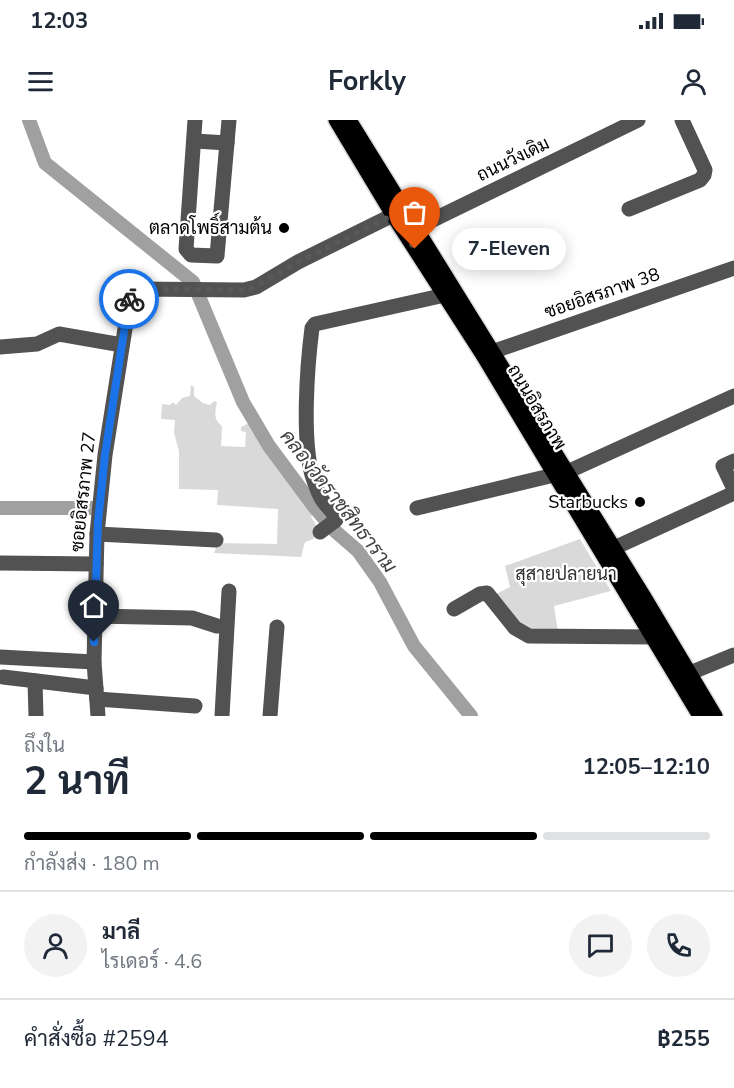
<!DOCTYPE html>
<html lang="th">
<meta charset="utf-8">
<style>
body{margin:0;font-family:"Nunito Sans",Sarabun,sans-serif;background:#f2f2f3;color:#1f2937;height:100vh;display:flex;flex-direction:column;font-size:22px;white-space:nowrap}
*{box-sizing:border-box;margin:0}
p{font-size:20px;color:#747a83}
.icon{flex:none;width:33px;height:33px;fill:none;stroke:currentColor;stroke-width:2;stroke-linecap:round;stroke-linejoin:round}
.map{position:relative;height:596px;overflow:hidden}
.side{display:flex;flex-direction:column;background:#fff;flex:1}
.side>*{flex:none}
.pin{position:absolute;display:grid;place-items:center;width:51px;height:51px;color:#fff;margin:-62px -26px;border-radius:50% 50% 50% 0;rotate:-45deg;box-shadow:0 0 6px #0007}
.pin .icon{rotate:45deg}
.courier{position:absolute;display:grid;place-items:center;width:60px;height:60px;margin:-30px;border:4px solid #1a73e8;border-radius:50%;background:#fff;color:#222;box-shadow:0 2px 8px #0007}
.bubble{position:absolute;height:42px;border-radius:21px;background:#fff;box-shadow:0 3px 15px #0003;font-size:20px;font-weight:700;line-height:42px;text-align:center}
.headline em{font-style:normal;font-weight:700}
.headline div{display:flex;flex-direction:column-reverse}
.headline{display:flex;align-items:center;justify-content:space-between;height:102px;padding:0 24px}
h1{font-size:39px;font-weight:700;line-height:45px}
.bar{display:grid;grid-template-columns:repeat(4,1fr);gap:9px 6px;align-content:center;height:72px;padding:0 24px}
.bar i{height:8px;border-radius:4px;background:#e0e1e3}
.bar .on{background:#000}
.bar p{grid-column:span 4}
.line{display:flex;align-items:center;gap:15px;padding:0 24px;border-top:2px solid #e0e1e3}
.line div{flex:1}
.round{display:grid;place-items:center;flex:none;width:63px;height:63px;border-radius:32px;background:#f2f2f3}
.status{display:flex;justify-content:space-between;align-items:center;height:42px;padding:0 30px;background:#fff;direction:ltr}
.status svg{height:16px;fill:currentColor}
header{display:flex;justify-content:space-between;align-items:center;height:78px;padding:0 24px;background:#fff;font-size:27px;font-weight:700}
.map>svg:first-child{display:block}
</style>
<div class="status"><b>12:03</b><svg viewBox="0 0 49 12"><path d="M0 12V9h3v3zM5 12V6h3v6zM10 12V3h3v9zM15 12V0h3v12zM26 1h20v11H26zM47 4h2v5h-2z"/></svg></div>
<header><svg class="icon" aria-label="menu" viewBox="0 0 24 24"><path d="M4 6h16M4 12h16M4 18h16"/></svg>Forkly<svg class="icon" aria-label="person" viewBox="0 0 24 24"><circle cx="12" cy="8" r="4"/><path d="M4 21q1-7 8-7t8 7"/></svg></header>
<div class="map">
<svg width="734" height="596" viewBox="0 0 734 596">
<rect width="100%" height="100%" fill="#fff"/>
<g fill="#d9d9d9">
<path d="M 191,265 L 194,267 L 194,276 L 203,283 L 210,285 L 214,281 L 217,282 C 215,292 213,299 222,306 L 221,326 L 245,327 L 246,312 L 241,311 L 241,307 L 249,303 L 314,393 L 311,397 L 320,412 L 313,419 L 305,422 L 301,437 L 214,433 L 218,423 L 277,424 L 278,389 L 217,385 L 218,370 L 179,369 L 179,331 L 174,313 L 175,300 L 161,299 L 162,284 L 170,285 L 173,282 L 176,285 L 182,278 L 190,276 Z"/>
<path d="M 580,419 L 611,471 L 554,486 L 558,512 L 533,514 L 518,506 L 496,474 L 510,467 L 505,446 Z"/>
</g>
<g fill="none" stroke-linecap="round" stroke-linejoin="round">
<g stroke="#a0a0a0" stroke-width="14">
<path d="M 29,0 L 45,43 L 193,162 L 243,282 L 269,326 L 315,388 L 335,411 L 358,431 L 380,462 L 414,526 L 471,596"/>
<path d="M 0,388 L 94,388"/>
</g>
<defs>
<g id="major">
<path d="M 336,0 L 393,95 L 483,235 L 700,596"/>
<path d="M 349,0 L 644,477 L 715,596"/>
</g>
</defs>
<use href="#major" stroke="#dbdbdb" stroke-width="18"/>
<g stroke="#525252" stroke-width="15">
<path d="M 195,0 L 186,129 L 191,135 L 217,136 L 229,0"/>
<path d="M 195,21 L 227,23"/>
<path d="M 629,89 L 700,60 L 704,55 L 705,50 L 682,0"/>
<path d="M 406,113 L 638,0"/>
<path d="M 0,227 L 37,224 L 59,214 L 122,225"/>
<path d="M 483,235 L 734,148"/>
<path d="M 734,341 L 723,346 L 734,369"/>
<path d="M 556,357 L 734,276"/>
<path d="M 417,388 L 554,355"/>
<path d="M 320,412 L 336,400 C 334,392 328,388 323,381 C 318,374 315,364 312,355 C 302,318 307,247 312,208 L 315,204 L 445,175"/>
<path d="M 97,414 L 216,420"/>
<path d="M 614,428 L 734,373"/>
<path d="M 0,443 L 96,444"/>
<path d="M 454,489 L 480,474 L 487,473 L 515,508 L 529,516 L 653,517"/>
<path d="M 94,496 L 192,498 L 217,506"/>
<path d="M 0,537 L 94,542"/>
<path d="M 690,553 L 734,535"/>
<path d="M 3,557 L 96,568"/>
<path d="M 35,561 L 36,596"/>
<path d="M 97,579 L 195,586"/>
<path d="M 98,596 L 94,542 L 97,414 L 105,335 L 131,171 L 136,169 L 244,170 L 256,167 L 298,142 L 393,95"/>
<path d="M 222,596 L 229,471"/>
<path d="M 270,596 L 277,507"/>
</g>
<use href="#major" stroke="#000" stroke-width="15"/>
</g>
<g fill="none" stroke-linecap="round" stroke-linejoin="round">
<path stroke="#595959" stroke-width="6" stroke-dasharray="0 10.8" d="M 129,179 L 131,171 L 136,169 L 244,170 L 256,166 L 298,142 L 393,95 L 415,129"/>
<path stroke="#1a73e8" stroke-width="8" d="M 94,522 L 98,402 L 105,335 L 129,179"/>
</g>
<g fill="#000" stroke="#fff" stroke-width="2">
<circle cx="284" cy="108" r="6"/>
<circle cx="640" cy="382" r="6"/>
</g>
<g text-anchor="middle" stroke-width="4.5" stroke-linejoin="round" paint-order="stroke">
<g font-size="18" fill="#000" stroke="#fff">
<text transform="translate(513 39) rotate(-26)" y="6">ถนนวังเดิม</text>
<text transform="translate(602 173) rotate(-19)" y="6">ซอยอิสรภาพ 38</text>
<text transform="translate(537 287) rotate(59)" y="6">ถนนอิสรภาพ</text>
<text transform="translate(83 372) rotate(-84)" y="6">ซอยอิสรภาพ 27</text>
</g>
<g font-size="18" fill="#000" stroke="#fff" text-anchor="end">
<text x="272" y="114">ตลาดโพธิ์สามต้น</text>
<text x="628" y="388">Starbucks</text>
</g>
<g font-size="18" fill="#303030" stroke="#fff">
<text x="566" y="460">สุสายปลายนา</text>
</g>
<g font-size="20" font-style="italic" fill="#414141" stroke="#fff">
<text transform="translate(339 381) rotate(52)" y="7">คลองวัดราชสิทธาราม</text>
</g>
</g>
</svg>
<div class="pin" style="left:415px;top:129px;background:#ea580c"><svg class="icon" aria-label="bag" viewBox="0 0 24 24"><path d="M5 8h14l-1 12H6zM9 8a3 3 0 0 1 6 0"/></svg></div>
<div class="pin" style="left:94px;top:522px;background:#1f2937"><svg class="icon" aria-label="home" viewBox="0 0 24 24"><path d="M3 11l9-7 9 7M6 9v11h12V9"/></svg></div>
<div class="courier" style="left:129px;top:179px"><svg class="icon" aria-label="bike" viewBox="0 0 24 24"><circle cx="6" cy="16" r="4"/><circle cx="18" cy="16" r="4"/><path d="M6 16l4-8h5l3 8M10 8l3 8H6M13 5h3"/></svg></div>
<div class="bubble" style="left:452px;top:108px;width:114px">7-Eleven</div>
</div>
<section class="side">
<div class="headline"><div><h1>2 นาที</h1><p>ถึงใน</p></div><em>12:05–12:10</em></div>
<div class="bar"><i class="on"></i><i class="on"></i><i class="on"></i><i></i><p>กำลังส่ง · 180 m</p></div>
<div class="line" style="height:108px"><a class="round"><svg class="icon" aria-label="person" viewBox="0 0 24 24"><circle cx="12" cy="8" r="4"/><path d="M4 21q1-7 8-7t8 7"/></svg></a><div><b>มาลี</b><p>ไรเดอร์ · 4.6</p></div><a class="round"><svg class="icon" aria-label="chat" viewBox="0 0 24 24"><path d="M4 5h16v11H9l-5 4z"/></svg></a><a class="round"><svg class="icon" aria-label="phone" viewBox="0 0 24 24"><path d="M5 4h4l2 5-3 2q2 4 5 5l2-3 5 2v4C11 20 4 13 5 4z"/></svg></a></div>
<div class="line" style="height:78px"><div>คำสั่งซื้อ #2594</div><b>฿255</b></div>
</section>
